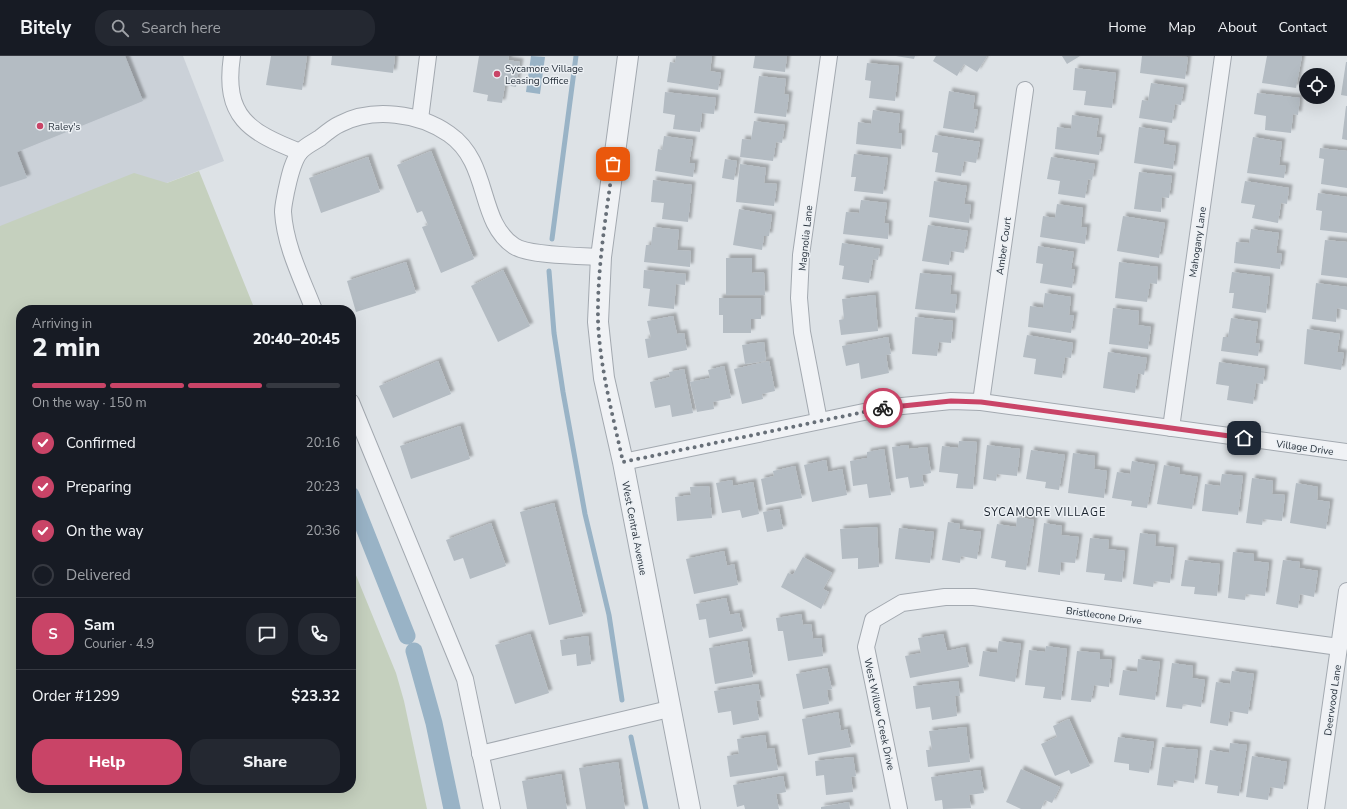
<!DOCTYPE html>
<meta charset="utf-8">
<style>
body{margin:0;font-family:"Nunito Sans",sans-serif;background:#242831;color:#f1f3f6;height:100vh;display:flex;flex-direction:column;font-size:15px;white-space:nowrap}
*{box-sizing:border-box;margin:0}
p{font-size:13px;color:#9ea1a6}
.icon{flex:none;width:22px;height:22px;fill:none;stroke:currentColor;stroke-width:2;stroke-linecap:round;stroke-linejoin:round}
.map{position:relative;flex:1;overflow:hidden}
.drawer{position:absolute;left:16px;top:249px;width:340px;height:488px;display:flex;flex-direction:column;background:#171b24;border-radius:16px;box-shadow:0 4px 16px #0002}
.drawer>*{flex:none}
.controls{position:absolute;left:1299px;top:12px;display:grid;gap:8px}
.controls a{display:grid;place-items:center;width:36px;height:36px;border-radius:50%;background:#171b24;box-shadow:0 4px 16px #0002;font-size:20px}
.pin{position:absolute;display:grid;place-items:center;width:34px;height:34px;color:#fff;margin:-17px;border-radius:8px;box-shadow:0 2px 6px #0006}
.courier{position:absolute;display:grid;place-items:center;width:40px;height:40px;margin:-20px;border:3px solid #c94467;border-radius:50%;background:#fff;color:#222;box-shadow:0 1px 5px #0007}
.head em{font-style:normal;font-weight:800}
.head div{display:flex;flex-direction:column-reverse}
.head{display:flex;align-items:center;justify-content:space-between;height:68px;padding:0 16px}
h1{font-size:26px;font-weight:800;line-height:30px}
.bar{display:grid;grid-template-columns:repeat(4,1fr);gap:6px 4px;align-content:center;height:48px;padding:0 16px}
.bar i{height:5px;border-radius:3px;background:#363941}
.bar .current{background:#c94467}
.bar p{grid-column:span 4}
.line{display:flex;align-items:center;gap:10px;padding:0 16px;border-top:1px solid #363941}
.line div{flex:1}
.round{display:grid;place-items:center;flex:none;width:42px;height:42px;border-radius:16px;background:#242831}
ol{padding:0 16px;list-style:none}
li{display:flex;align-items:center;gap:12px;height:44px}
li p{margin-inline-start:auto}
li .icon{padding:4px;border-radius:50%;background:#c94467;color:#fff;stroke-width:4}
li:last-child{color:#9ea1a6}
li i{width:22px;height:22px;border:2px solid #363941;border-radius:50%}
.primary-button{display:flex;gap:8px;margin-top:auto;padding:8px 16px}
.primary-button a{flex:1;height:46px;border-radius:16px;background:#c94467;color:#fff;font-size:16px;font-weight:800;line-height:46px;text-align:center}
.primary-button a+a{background:#242831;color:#f1f3f6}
header{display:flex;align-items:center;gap:24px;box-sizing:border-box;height:56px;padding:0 20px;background:#171b24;border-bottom:1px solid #363941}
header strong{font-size:19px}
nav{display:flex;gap:22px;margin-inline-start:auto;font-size:14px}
.search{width:280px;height:36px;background:#242831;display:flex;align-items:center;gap:10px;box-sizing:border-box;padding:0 14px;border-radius:16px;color:#9ea1a6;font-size:15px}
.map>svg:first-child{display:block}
</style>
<header>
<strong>Bitely</strong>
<div class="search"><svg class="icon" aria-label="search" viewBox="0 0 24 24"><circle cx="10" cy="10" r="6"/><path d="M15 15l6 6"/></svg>Search here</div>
<nav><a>Home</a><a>Map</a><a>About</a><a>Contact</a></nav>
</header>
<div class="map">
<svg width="1347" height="753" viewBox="0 0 1347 753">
<defs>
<filter id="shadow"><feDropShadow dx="3.5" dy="-3.5" stdDeviation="1" flood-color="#0004"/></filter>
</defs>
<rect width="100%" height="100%" fill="#dde2e6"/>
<path fill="#cbd1d8" d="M 0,0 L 183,0 L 224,105 L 0,191 Z"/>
<path fill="#c5d0be" d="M 199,115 L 255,254 L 21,254 L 21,732 L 351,732 L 351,507 L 396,617 L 404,645 L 427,753 L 0,753 L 0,170 L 134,117 L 167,127 Z"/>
<path fill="#99b3c6" d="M 531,0 L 545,1 L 540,38 L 526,36 Z"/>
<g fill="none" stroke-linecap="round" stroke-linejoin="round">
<g stroke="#99b3c6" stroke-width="5">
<path d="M 552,183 L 576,0"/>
<path d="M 549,215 L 554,277 L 563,336 L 585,458 L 609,559 L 622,644"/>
<path d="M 631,681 L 646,753"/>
</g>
<g stroke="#99b3c6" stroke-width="17">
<path d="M 351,439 L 407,580"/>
<path d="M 414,595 L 434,667 L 452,753"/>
</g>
</g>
<g fill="#b4bcc3" filter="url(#shadow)">
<path d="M 0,0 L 125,0 L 143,45 L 17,96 L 27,122 L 0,131 Z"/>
<path d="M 271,0 L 307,0 L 302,34 L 266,29 Z"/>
<path d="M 332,0 L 395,0 L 393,17 L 331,9 Z"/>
<path d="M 479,0 L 509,0 L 508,4 L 520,6 L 516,31 L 505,29 L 502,47 L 487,45 L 488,39 L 473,36 Z"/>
<path d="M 676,0 L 712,0 L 710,15 L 721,17 L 718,34 L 667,26 L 670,6 L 675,7 Z"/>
<path d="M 755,0 L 787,0 L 785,16 L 753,12 Z"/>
<path d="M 896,0 L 915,0 L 914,3 Z"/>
<path d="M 936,0 L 987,0 L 977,16 L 964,8 L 957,20 L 933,5 Z"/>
<path d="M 1062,0 L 1080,0 L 1067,8 Z"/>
<path d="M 1142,0 L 1188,1 L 1185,23 L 1140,17 Z"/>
<path d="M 1267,0 L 1302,0 L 1296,32 L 1262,27 Z"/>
<path d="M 1346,6 L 1347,6 L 1347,40 L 1341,39 Z"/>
<path d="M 867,7 L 899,10 L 895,45 L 869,42 L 871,25 L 865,24 Z"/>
<path d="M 1075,12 L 1116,17 L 1112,52 L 1084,49 L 1086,35 L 1073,34 Z"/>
<path d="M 759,20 L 786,23 L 784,38 L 789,39 L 786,61 L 754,57 Z"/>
<path d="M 1151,27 L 1184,32 L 1181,49 L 1175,48 L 1172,67 L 1139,62 L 1142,44 L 1148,45 Z"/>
<path d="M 949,35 L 975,40 L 973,53 L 978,54 L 974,77 L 943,72 Z"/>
<path d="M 665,36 L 716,42 L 714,58 L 702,57 L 700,76 L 673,73 L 675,59 L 663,57 Z"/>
<path d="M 1257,37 L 1300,42 L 1298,59 L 1293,58 L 1291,77 L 1265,74 L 1266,60 L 1254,58 Z"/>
<path d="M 1346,50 L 1347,50 L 1347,84 L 1342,83 Z"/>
<path d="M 873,54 L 900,58 L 898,77 L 902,77 L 901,93 L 856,88 L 858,66 L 871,68 Z"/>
<path d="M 1072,59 L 1099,63 L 1096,81 L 1102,82 L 1099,99 L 1055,93 L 1057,71 L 1071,73 Z"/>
<path d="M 754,65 L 785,69 L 782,87 L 776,86 L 773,105 L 740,101 L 742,83 L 751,84 Z"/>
<path d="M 1139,71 L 1165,75 L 1163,88 L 1176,90 L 1173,113 L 1134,107 Z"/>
<path d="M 935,79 L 980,86 L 976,107 L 964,105 L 961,120 L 935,116 L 938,97 L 932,96 Z"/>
<path d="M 664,80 L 693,84 L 689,107 L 695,107 L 693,121 L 655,115 L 658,93 L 662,94 Z"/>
<path d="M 1253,81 L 1282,86 L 1279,109 L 1286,110 L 1284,122 L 1247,117 Z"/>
<path d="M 1320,92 L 1347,95 L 1347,132 L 1321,128 L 1324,103 L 1319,102 Z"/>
<path d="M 431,95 L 474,203 L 441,217 L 422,171 L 428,169 L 422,155 L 417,157 L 397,109 Z"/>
<path d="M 854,98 L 888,102 L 883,138 L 854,135 L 856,121 L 851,121 Z"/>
<path d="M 368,101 L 380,136 L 321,157 L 309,122 Z"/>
<path d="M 1051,101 L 1095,108 L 1092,124 L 1088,123 L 1085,142 L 1058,138 L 1060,125 L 1047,123 Z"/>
<path d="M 725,103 L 737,105 L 734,124 L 722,122 Z"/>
<path d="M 740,108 L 766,112 L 764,127 L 777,128 L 774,150 L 736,146 Z"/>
<path d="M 1139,116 L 1172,120 L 1169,142 L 1162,141 L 1161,156 L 1134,153 Z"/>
<path d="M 653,124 L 692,129 L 688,166 L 662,163 L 664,147 L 651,146 Z"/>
<path d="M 934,125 L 967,130 L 964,148 L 971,149 L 969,167 L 929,161 Z"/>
<path d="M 1245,125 L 1289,132 L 1287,148 L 1281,147 L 1278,167 L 1252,162 L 1255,149 L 1241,147 Z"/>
<path d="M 1318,137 L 1347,141 L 1347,177 L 1320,174 L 1322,155 L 1316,154 Z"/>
<path d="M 861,144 L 887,147 L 884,167 L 889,168 L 888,183 L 843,178 L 846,156 L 859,157 Z"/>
<path d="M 1057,148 L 1083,152 L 1081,171 L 1087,171 L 1085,188 L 1040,181 L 1043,160 L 1055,162 Z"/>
<path d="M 739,153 L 772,159 L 769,180 L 764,180 L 762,194 L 733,189 Z"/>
<path d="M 1123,160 L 1165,167 L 1159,202 L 1117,195 Z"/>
<path d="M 928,169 L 968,175 L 964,197 L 951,195 L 949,209 L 922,205 Z"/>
<path d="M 653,171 L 679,174 L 677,194 L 691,195 L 690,211 L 644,206 L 646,189 L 651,189 Z"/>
<path d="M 1251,173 L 1279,177 L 1276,197 L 1282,198 L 1280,213 L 1234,207 L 1236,186 L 1249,187 Z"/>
<path d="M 1325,184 L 1347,186 L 1347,222 L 1321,219 Z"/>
<path d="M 842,187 L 880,193 L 878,204 L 873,203 L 869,227 L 842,223 L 844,210 L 839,209 Z"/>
<path d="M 1038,190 L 1074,196 L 1071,213 L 1075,214 L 1072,232 L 1040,227 L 1043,208 L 1036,207 Z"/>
<path d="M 726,202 L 752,202 L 752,217 L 764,216 L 765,239 L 726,239 Z"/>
<path d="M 406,206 L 416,237 L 356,256 L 347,225 Z"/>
<path d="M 1119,206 L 1158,211 L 1157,228 L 1150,227 L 1147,246 L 1115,242 Z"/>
<path d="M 503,214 L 530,270 L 498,286 L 471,230 Z"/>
<path d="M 644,214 L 686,218 L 685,229 L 676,228 L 674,253 L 648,250 L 650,233 L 643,232 Z"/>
<path d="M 1232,216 L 1270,221 L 1266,257 L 1232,252 L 1234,237 L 1229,237 Z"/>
<path d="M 920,217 L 952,220 L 950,238 L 957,239 L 955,257 L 915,253 Z"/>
<path d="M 1316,227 L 1347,231 L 1347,254 L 1337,252 L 1336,266 L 1312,263 Z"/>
<path d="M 1045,237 L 1071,241 L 1069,259 L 1074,259 L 1071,277 L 1028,271 L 1030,250 L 1043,252 Z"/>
<path d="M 875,239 L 878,275 L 841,279 L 839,264 L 844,263 L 842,243 Z"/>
<path d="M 719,242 L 761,242 L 761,263 L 751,263 L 751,277 L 723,277 L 723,259 L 719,259 Z"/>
<path d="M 1113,252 L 1139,255 L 1138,269 L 1151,271 L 1148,293 L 1109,288 Z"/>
<path d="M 673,260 L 677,278 L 684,277 L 687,294 L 648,302 L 645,283 L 651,282 L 647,265 Z"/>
<path d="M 915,261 L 953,265 L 951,287 L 939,286 L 937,300 L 912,298 Z"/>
<path d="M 1231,262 L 1258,266 L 1255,287 L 1260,288 L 1258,300 L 1221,295 L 1223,281 L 1228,281 Z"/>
<path d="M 1307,273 L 1340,278 L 1337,296 L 1344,297 L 1341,314 L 1304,308 Z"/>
<path d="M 1027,279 L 1073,287 L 1071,302 L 1065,301 L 1062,322 L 1034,318 L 1036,303 L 1023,301 Z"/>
<path d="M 888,281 L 891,298 L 886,299 L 889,317 L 861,323 L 859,307 L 846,310 L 842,290 Z"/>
<path d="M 764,286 L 766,305 L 745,308 L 742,289 Z"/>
<path d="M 1108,296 L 1147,302 L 1144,319 L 1138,317 L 1135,337 L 1103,332 Z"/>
<path d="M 438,305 L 451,338 L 393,362 L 379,330 Z"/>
<path d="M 769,305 L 775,335 L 762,338 L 763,343 L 742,348 L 734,313 Z"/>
<path d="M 1219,306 L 1265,313 L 1263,328 L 1256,327 L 1253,348 L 1227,344 L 1229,330 L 1216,328 Z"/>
<path d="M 724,310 L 731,342 L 713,346 L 714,353 L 697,356 L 690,326 L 710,322 L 708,314 Z"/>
<path d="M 684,313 L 693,357 L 672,361 L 670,349 L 655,352 L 650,326 L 670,321 L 669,316 Z"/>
<path d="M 460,370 L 470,403 L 411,423 L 400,390 Z"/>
<path d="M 959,385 L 977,386 L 973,433 L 956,432 L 958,418 L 939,416 L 942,390 L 958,392 Z"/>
<path d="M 908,389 L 909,393 L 927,391 L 931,417 L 922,419 L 924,430 L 910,432 L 908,421 L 896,423 L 892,391 Z"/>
<path d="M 987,389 L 1020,393 L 1017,420 L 997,418 L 996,425 L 983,423 Z"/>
<path d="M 884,393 L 891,439 L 869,442 L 867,428 L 853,430 L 850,405 L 867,402 L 867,396 Z"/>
<path d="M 1031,394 L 1065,399 L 1059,434 L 1045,432 L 1046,426 L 1026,423 Z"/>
<path d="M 1073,397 L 1095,400 L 1094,413 L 1107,415 L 1104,442 L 1068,437 Z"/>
<path d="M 826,404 L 828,416 L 842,413 L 847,439 L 812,446 L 804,409 Z"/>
<path d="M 1132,405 L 1155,409 L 1147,452 L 1131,450 L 1132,445 L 1112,442 L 1117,416 L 1130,418 Z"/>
<path d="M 1164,409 L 1180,412 L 1179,418 L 1198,421 L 1192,453 L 1157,448 Z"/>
<path d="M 795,410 L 802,442 L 766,449 L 761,423 L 774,420 L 773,415 Z"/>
<path d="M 1222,418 L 1243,420 L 1238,459 L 1202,455 L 1205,428 L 1220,430 Z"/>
<path d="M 1252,422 L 1273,425 L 1272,438 L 1285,439 L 1282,465 L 1263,463 L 1262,469 L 1246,467 Z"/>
<path d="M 732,424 L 733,430 L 753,426 L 759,458 L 742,462 L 740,454 L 722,457 L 716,427 Z"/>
<path d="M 1296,427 L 1318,431 L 1317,444 L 1330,446 L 1326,473 L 1290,467 Z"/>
<path d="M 709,430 L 712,462 L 677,465 L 675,441 L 691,439 L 690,431 Z"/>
<path d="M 554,447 L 583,560 L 549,569 L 520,456 Z"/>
<path d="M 779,453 L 783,473 L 767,476 L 763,456 Z"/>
<path d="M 1017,461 L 1034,464 L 1026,514 L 1005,511 L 1006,505 L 991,502 L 997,468 L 1016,471 Z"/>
<path d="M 948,466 L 960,468 L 959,473 L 981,476 L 977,503 L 961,500 L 960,507 L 942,504 Z"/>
<path d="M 491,467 L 506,510 L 470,523 L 463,502 L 454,505 L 446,484 Z"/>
<path d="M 1044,467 L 1062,470 L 1061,479 L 1079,481 L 1075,507 L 1061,506 L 1060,519 L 1038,516 Z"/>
<path d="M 877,471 L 879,511 L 858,513 L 858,502 L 842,503 L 840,473 Z"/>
<path d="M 899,472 L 934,476 L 930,507 L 895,503 Z"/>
<path d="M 1140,477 L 1156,479 L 1155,490 L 1174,492 L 1170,527 L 1154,525 L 1153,531 L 1133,528 Z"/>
<path d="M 1090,482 L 1109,484 L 1108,493 L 1125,495 L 1122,526 L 1104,524 L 1105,518 L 1086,516 Z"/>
<path d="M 724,495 L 727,510 L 734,508 L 738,529 L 694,538 L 686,503 Z"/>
<path d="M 1233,496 L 1254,498 L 1254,505 L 1269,507 L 1265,540 L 1246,538 L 1245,544 L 1228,542 Z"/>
<path d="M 803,501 L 832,517 L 823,533 L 829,536 L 821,553 L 781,531 L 788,517 L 793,519 Z"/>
<path d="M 1185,504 L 1220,508 L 1217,540 L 1194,538 L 1195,531 L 1181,530 Z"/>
<path d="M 1283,504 L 1300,506 L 1299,512 L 1318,515 L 1314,541 L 1300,538 L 1298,552 L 1276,548 Z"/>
<path d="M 726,542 L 730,559 L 739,557 L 743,575 L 709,582 L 706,563 L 699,564 L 696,548 Z"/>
<path d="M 801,558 L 803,569 L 811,568 L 813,583 L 821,582 L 823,600 L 788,605 L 783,575 L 778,575 L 776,562 Z"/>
<path d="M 530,578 L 549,637 L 515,648 L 495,589 Z"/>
<path d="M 943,578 L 947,595 L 965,591 L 969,611 L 910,622 L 905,600 L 921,597 L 918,582 Z"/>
<path d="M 588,580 L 591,608 L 577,610 L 576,598 L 562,600 L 560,584 Z"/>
<path d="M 747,585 L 753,621 L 715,628 L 709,592 Z"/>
<path d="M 999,585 L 1021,588 L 1015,626 L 979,620 L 983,595 L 997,597 Z"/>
<path d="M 1046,590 L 1067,593 L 1061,644 L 1043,642 L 1045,631 L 1025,629 L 1029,594 L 1045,596 Z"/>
<path d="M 1077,595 L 1100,597 L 1100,603 L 1112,604 L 1109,631 L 1094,629 L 1091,646 L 1071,644 Z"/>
<path d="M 1138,603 L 1160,606 L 1155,644 L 1119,639 L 1123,614 L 1137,616 Z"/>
<path d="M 1172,607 L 1193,610 L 1192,622 L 1205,624 L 1201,651 L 1183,648 L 1182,653 L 1166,651 Z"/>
<path d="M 827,612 L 832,633 L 827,634 L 829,648 L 803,653 L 796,618 Z"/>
<path d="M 1232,615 L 1254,618 L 1248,658 L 1230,655 L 1228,670 L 1210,667 L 1216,626 L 1230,628 Z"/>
<path d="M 958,625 L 960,640 L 955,640 L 957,660 L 932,664 L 930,651 L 916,653 L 913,630 Z"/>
<path d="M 758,628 L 761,644 L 756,645 L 759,664 L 733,669 L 731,655 L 718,657 L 714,635 Z"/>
<path d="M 838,656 L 841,675 L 847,673 L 851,691 L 808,699 L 802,663 Z"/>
<path d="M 1069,663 L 1090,710 L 1071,718 L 1069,714 L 1055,720 L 1041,688 L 1057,681 L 1053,670 Z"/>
<path d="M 966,671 L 970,706 L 928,711 L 926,694 L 932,694 L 929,675 Z"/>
<path d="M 765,679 L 767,693 L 774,692 L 778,714 L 730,721 L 727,700 L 739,698 L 737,683 Z"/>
<path d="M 1118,681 L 1154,686 L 1149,717 L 1129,714 L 1129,708 L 1114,706 Z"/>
<path d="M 1230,687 L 1247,689 L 1239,740 L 1217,737 L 1218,730 L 1205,728 L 1210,694 L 1229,697 Z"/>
<path d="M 1162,691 L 1198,694 L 1194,727 L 1174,724 L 1173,731 L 1157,729 Z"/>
<path d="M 1252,700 L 1287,706 L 1283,733 L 1270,731 L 1268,744 L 1246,741 Z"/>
<path d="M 853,701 L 856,720 L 851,721 L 853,736 L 826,739 L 824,719 L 816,720 L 815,705 Z"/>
<path d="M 618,706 L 625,753 L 586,753 L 579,712 Z"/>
<path d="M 1021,713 L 1060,731 L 1052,747 L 1045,744 L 1041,753 L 1021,753 L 1006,746 Z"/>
<path d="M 980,714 L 984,737 L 969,739 L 971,752 L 943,753 L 942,744 L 935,745 L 931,721 Z"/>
<path d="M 561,718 L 567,753 L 527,753 L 522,725 Z"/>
<path d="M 783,720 L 786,736 L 776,738 L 779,753 L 745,753 L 744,749 L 737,751 L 733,729 Z"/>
<path d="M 849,746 L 850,753 L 821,753 L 821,751 Z"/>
</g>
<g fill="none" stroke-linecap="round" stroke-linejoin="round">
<defs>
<g id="minor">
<path d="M 232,0 C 223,61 249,76 300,96"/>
<path d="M 420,63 L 428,0"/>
<path d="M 314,254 C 302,223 285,190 283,156 C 283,150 285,142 286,136 C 289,123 292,106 300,96 C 305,90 314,86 320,82 C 326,77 333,71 340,68 C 373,51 419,57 449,78 C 491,107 477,165 514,190 C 529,200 581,200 601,201"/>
<path d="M 351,346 L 465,623 L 492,753"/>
<path d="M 981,346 L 1025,34"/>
<path d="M 819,365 L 802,276 L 799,242 L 801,199 L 829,0"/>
<path d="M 1171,372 L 1223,0"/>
<path d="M 623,406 L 883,352 L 951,345 L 981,346 L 1347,396"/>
<path d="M 480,698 L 669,653"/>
<path d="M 899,753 L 866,591 L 873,564 L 902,547 L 945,541 L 974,541 L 1339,591"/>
<path d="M 1316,753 L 1347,535"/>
</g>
<path id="tertiary" d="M 628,0 L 601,201 L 598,266 L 604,322 L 623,406 L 690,753"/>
</defs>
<use href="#minor" stroke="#a3a9b0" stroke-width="18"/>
<use href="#tertiary" stroke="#a3a9b0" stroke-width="22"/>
<use href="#minor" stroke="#f0f2f5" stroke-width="16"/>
<use href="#tertiary" stroke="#f0f2f5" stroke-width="20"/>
</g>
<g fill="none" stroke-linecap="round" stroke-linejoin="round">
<path stroke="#676f78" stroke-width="4" stroke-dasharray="0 7.2" d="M 613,108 C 606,160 597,213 598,265 C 600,313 613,360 623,406 L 883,352"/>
<path stroke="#c94467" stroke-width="5" d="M 883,352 L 951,345 L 981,346 L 1244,382"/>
</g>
<g fill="#c94467" stroke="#ecf0f4" stroke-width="1.5">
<circle cx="497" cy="18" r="4"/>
<circle cx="40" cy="70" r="4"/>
</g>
<g text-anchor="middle" stroke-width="3" stroke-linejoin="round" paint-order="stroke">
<g font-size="10" fill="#27313c" stroke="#ecf0f4" text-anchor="start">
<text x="505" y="16">Sycamore Village<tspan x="505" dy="12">Leasing Office</tspan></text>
<text x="48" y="74">Raley's</text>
</g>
<g font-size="10" fill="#27313c" stroke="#ecf0f4">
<text transform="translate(805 182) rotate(-84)" y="4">Magnolia Lane</text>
<text transform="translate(1197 186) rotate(-82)" y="4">Mahogany Lane</text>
<text transform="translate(1003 190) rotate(-82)" y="4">Amber Court</text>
<text transform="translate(1305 391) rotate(8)" y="4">Village Drive</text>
<text transform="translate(635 472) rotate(79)" y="4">West Central Avenue</text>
<text transform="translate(1104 559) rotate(8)" y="4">Bristlecone Drive</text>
<text transform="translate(1332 644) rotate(-82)" y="4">Deerwood Lane</text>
<text transform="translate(880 658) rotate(78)" y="4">West Willow Creek Drive</text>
</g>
<g font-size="11" letter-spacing="1" fill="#19222d" stroke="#ecf0f4">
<text x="1045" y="460">SYCAMORE VILLAGE</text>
</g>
</g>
</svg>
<div class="controls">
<a><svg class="icon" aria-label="locate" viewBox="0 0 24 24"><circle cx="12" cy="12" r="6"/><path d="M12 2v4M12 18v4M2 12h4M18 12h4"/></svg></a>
</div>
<div class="pin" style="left:613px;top:108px;background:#ea580c"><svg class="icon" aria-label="bag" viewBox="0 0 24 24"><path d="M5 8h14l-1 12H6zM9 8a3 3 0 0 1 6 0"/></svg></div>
<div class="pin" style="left:1244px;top:382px;background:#1f2937"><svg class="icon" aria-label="home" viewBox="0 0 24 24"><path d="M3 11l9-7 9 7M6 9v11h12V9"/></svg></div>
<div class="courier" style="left:883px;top:352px"><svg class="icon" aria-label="bike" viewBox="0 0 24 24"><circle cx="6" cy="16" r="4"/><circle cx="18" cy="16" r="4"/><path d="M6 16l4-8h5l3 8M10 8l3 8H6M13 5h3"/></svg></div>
<section class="drawer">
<div class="head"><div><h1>2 min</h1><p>Arriving in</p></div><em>20:40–20:45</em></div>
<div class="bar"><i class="current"></i><i class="current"></i><i class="current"></i><i></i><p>On the way · 150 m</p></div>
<ol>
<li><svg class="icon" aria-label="check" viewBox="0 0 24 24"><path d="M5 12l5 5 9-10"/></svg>Confirmed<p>20:16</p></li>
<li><svg class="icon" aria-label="check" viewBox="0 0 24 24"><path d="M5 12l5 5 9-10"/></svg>Preparing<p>20:23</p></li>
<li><svg class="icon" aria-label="check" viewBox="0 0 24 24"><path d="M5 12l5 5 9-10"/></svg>On the way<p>20:36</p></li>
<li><i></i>Delivered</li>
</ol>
<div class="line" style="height:72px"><b class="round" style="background:#c94467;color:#fff">S</b><div><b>Sam</b><p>Courier · 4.9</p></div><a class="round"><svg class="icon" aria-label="chat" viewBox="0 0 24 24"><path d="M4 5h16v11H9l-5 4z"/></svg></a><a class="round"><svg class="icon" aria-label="phone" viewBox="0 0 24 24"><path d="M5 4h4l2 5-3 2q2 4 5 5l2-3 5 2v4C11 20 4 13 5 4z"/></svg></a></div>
<div class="line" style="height:52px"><div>Order #1299</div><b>$23.32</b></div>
<div class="primary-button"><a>Help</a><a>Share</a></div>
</section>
</div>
